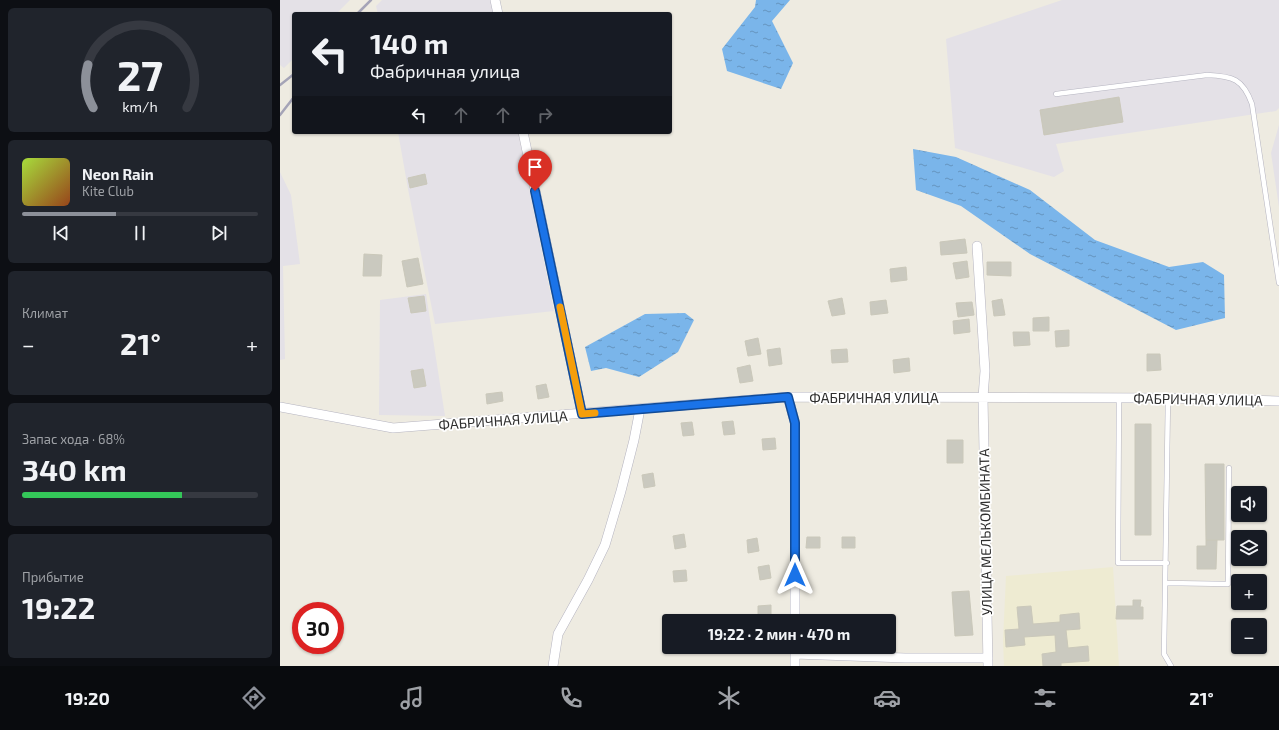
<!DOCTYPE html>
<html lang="ru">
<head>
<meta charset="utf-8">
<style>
  :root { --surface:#171b24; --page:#20242c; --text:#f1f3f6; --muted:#9ea1a6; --line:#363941; --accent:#8c9099 }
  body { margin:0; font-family:"Exo 2",sans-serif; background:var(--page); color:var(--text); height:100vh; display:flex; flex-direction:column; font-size:15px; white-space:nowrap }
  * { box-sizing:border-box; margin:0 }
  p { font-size:13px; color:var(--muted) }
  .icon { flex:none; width:22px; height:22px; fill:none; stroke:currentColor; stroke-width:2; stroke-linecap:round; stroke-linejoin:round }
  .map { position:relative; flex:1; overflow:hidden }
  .sheet { display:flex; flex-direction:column; gap:8px; padding:8px; background:#0d0f14; width:280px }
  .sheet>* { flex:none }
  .banner { position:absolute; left:12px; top:12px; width:380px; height:122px; border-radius:4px; box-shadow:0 1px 3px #0004; background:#171b24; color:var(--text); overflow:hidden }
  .buttons { position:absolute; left:951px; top:486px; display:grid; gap:8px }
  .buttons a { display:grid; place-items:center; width:36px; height:36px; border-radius:4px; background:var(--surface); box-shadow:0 1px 3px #0004; font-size:20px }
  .speed { position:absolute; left:12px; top:602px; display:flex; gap:8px; font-size:20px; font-weight:700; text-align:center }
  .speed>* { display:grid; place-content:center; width:52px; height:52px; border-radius:50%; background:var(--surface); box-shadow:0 1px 3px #0004; line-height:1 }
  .speed .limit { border:6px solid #d22; background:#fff; color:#111 }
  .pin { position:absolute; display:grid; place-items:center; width:34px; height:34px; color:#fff; margin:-41px -17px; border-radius:50% 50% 50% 0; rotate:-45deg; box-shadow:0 0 4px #0007 }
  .pin .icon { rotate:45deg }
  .me { position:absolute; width:44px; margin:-22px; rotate:0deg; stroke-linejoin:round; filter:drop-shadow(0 0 3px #0008) }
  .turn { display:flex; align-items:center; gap:14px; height:84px; padding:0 12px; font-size:18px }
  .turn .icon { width:52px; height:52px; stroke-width:2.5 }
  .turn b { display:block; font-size:28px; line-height:34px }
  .lanes { display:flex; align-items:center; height:38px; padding:0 12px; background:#0003; justify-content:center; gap:20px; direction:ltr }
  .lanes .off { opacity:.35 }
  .big { font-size:30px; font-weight:700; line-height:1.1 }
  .sheet .widget { flex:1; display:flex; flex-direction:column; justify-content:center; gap:6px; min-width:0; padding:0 14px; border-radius:6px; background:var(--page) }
  .sheet .dial { align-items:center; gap:0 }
  .dial svg { height:104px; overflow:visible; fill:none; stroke:var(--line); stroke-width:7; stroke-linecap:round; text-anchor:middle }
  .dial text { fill:var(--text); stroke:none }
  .song { display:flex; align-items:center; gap:12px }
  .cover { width:48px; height:48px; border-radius:6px; background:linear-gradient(135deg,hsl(80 70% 55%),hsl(20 70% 35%)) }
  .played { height:4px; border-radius:2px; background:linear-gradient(90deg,var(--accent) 40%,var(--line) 40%) }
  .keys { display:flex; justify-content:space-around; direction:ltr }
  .heat { display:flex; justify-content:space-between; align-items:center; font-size:22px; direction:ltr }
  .charge { height:6px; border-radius:3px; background:linear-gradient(90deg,#34c759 68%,var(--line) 0) }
  .trip { position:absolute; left:382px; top:614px; width:234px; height:40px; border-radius:4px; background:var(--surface); box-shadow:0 1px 3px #0004; font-weight:700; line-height:40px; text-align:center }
  .menu { display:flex; height:64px; justify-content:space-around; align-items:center; background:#090b0e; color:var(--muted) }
  .menu .icon { width:28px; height:28px }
  .menu .active { color:var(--accent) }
  .menu b { font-size:18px; color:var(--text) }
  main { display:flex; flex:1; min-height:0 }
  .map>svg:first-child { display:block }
  .industrial { fill:#e4e1e7 }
  .education { fill:#eeebd2 }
  .water { fill:url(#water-ripples) }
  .building { fill:#cac9bf; stroke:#cac8ba }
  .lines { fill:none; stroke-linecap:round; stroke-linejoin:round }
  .service-casing { stroke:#b5b4c0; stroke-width:5.5 }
  .minor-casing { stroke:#b5b4c0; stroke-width:10 }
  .service { stroke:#fff; stroke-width:4.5 }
  .minor { stroke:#fff; stroke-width:9 }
  .rail { stroke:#a5a4b7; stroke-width:2.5 }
  .route-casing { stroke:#114b97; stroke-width:10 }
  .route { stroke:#1a73e8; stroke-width:7 }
  .slow { stroke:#f59e0b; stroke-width:7 }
  .labels { text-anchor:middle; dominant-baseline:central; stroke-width:3.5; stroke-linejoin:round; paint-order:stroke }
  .street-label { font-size:14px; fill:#2e2e2e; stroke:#fff }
</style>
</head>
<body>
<main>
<section class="sheet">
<div class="widget dial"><svg viewBox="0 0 100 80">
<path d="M14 69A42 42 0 1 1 86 69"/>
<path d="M14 69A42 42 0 0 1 10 36" stroke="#8c9099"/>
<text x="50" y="56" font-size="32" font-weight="700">27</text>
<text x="50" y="72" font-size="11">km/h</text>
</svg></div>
<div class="widget">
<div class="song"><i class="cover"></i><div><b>Neon Rain</b><p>Kite Club</p></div></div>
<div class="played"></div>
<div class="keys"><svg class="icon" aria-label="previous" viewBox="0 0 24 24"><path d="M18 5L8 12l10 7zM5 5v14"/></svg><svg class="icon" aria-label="pause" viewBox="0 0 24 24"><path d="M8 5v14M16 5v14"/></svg><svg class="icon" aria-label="next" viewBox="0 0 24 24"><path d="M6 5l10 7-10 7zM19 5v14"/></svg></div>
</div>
<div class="widget"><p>Климат</p>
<div class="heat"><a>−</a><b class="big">21°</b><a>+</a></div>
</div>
<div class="widget"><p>Запас хода · 68%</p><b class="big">340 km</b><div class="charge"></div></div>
<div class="widget"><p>Прибытие</p><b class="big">19:22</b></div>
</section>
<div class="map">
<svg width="999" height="666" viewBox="0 0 999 666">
  <defs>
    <pattern id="water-ripples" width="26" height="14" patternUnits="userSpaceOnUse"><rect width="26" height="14" fill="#7ab5ea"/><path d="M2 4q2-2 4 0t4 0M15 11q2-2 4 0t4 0" fill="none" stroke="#6494be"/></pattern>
  </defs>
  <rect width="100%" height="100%" fill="#eeebe1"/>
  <path class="industrial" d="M0,0H70L56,14H14V58L4,68L0,65Z
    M102,0H211L214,14H98L96,6Z
    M782,0H999V108L996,111L776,144L784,171L774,177L675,148L666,39Z
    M999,125V207L991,153Z
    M118,132H238L274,311L155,324L128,189Z
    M0,172L11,195L20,264L3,266L5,359L0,360Z
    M146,294L165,416L99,415L100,300Z"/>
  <path class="education" d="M833,567L839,666H724L723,640L726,576Z"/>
  <path class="water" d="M476,0H510L492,21L513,63L501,89L447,71L442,49L475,7Z
    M633,149L676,157L750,190L815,240L889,267L923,262L944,275L945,318L896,330L750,254L681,206L636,190Z
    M405,313L414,320L398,352L359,377L326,368L311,371L305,347L365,314Z"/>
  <path class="building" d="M839,97L843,122L764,135L760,110Z
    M145,174L147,184L130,188L128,178Z
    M685,239L687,253L661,255L660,242Z
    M84,254L102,255L101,276H83Z
    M138,258L143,284L127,287L122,261Z
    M687,261L689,277L676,279L673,263Z
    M707,262H731V276L707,275Z
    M626,267L627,280L611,282L610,269Z
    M144,296L146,311L131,313L128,298Z
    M562,298L565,314L552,316L548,301Z
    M722,299L725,315L714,316L712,301Z
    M606,300L608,313L591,315L590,302Z
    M692,302L694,315L678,317L676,303Z
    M769,317V331H753V318Z
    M689,319L690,332L674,334L673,321Z
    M789,330V346L776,347L775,331Z
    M733,332H749L750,345L734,346Z
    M478,338L481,354L468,356L465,341Z
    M500,348L502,364L489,366L487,350Z
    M567,349L568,362L552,363L551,350Z
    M867,354H880L881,370L867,371Z
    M629,358L630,371L614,373L613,360Z
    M470,365L473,381L460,383L457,368Z
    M143,369L146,386L134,388L131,371Z
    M266,384L269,397L258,399L256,386Z
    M222,392L223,401L207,404L206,394Z
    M453,421L455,434L444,435L442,422Z
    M412,422L414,435L403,436L401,423Z
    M855,424H871V535H855Z
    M495,438L496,449L483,450L482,439Z
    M667,440H683V463H667Z
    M925,464H944V540H926Z
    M373,473L375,486L364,488L362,475Z
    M404,534L406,547L395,549L393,536Z
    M527,537H540V548H526Z
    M562,537H575V548H562Z
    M477,538L479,551L468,553L467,540Z
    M926,540H937L936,569H917V546H926Z
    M489,565L491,578L480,580L478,567Z
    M406,570L407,581L394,582L393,571Z
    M689,591L693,635L675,636L672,592Z
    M853,600H861L860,607H863V619H836L837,606H853Z
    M491,605V616H478V606Z
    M751,606L753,624L780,622V615L799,613L800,629L786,630L788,648L808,646L809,661L781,663V666H763L762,654L776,652L775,635L744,637L745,645L726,647L725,630L739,629L737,607Z"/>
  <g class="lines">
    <defs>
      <path id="service" d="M776,94L927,75C953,76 963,79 972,104L999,283
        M839,398L838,563H887
        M888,398L884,654L891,666
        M886,583L948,584L949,468"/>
      <path id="minor" d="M215,0L218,14
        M243,132L302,414
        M697,246L705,371L703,397L708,666
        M508,397L515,423V621
        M0,407L113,428L508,397L888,398L999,401
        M515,647V666
        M515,654L625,658H708
        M273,666L278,634L308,580L325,545L341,491L354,440L360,409"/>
    </defs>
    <use href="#service" class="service-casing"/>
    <use href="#minor" class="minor-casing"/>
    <use href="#service" class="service"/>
    <use href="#minor" class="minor"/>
    <path class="rail" d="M77,14L91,0
      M0,85L14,74
      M0,115L14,97"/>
  </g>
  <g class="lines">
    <defs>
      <path id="route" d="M255,191L302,414L508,397L515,423V575"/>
    </defs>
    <use href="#route" class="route-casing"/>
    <use href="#route" class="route"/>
    <path class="slow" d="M280,307L302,414L315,413"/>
  </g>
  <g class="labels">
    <g class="street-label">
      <text x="594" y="397">ФАБРИЧНАЯ УЛИЦА</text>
      <text transform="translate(918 399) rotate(1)">ФАБРИЧНАЯ УЛИЦА</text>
      <text transform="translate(223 420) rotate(-4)">ФАБРИЧНАЯ УЛИЦА</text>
      <text transform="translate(705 532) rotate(-91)">УЛИЦА МЕЛЬКОМБИНАТА</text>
    </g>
  </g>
</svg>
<div class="buttons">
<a><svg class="icon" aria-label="sound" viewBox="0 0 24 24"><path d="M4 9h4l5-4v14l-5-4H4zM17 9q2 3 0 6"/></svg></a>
<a><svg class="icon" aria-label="layers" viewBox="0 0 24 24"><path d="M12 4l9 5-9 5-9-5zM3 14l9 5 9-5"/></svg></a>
<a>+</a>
<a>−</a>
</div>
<div class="speed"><div class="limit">30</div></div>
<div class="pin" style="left:255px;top:191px;background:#d93025"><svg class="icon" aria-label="arrive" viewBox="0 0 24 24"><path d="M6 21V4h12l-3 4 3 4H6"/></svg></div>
<svg class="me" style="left:515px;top:575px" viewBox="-20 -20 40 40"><path d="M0-17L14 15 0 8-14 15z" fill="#1a73e8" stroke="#fff" stroke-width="4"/></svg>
<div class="trip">19:22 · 2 мин · 470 m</div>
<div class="banner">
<div class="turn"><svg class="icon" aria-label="left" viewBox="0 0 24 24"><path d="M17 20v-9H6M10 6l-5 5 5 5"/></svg><div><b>140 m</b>Фабричная улица</div></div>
<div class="lanes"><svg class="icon" aria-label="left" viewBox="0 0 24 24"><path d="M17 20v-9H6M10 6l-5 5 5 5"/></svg><svg class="icon off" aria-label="ahead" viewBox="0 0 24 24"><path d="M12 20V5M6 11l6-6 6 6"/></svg><svg class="icon off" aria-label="ahead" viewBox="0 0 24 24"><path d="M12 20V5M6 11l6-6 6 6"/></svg><svg class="icon off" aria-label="right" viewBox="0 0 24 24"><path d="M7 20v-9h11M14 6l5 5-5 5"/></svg></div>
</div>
</div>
</main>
<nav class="menu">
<b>19:20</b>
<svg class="icon active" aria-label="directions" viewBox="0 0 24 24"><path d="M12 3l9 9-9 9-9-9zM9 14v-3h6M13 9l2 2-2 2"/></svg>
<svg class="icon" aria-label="music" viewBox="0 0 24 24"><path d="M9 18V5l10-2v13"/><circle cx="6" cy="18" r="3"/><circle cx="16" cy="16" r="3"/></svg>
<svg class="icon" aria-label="phone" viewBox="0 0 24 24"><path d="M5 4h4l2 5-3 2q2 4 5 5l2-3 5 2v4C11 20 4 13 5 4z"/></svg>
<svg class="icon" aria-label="climate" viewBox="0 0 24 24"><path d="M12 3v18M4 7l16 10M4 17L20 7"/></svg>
<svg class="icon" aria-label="car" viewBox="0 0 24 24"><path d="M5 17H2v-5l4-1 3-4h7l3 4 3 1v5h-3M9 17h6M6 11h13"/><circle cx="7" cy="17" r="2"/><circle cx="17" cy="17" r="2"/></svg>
<svg class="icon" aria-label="filters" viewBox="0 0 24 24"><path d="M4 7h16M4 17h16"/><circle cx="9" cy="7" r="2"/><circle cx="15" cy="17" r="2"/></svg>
<b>21°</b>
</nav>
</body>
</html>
